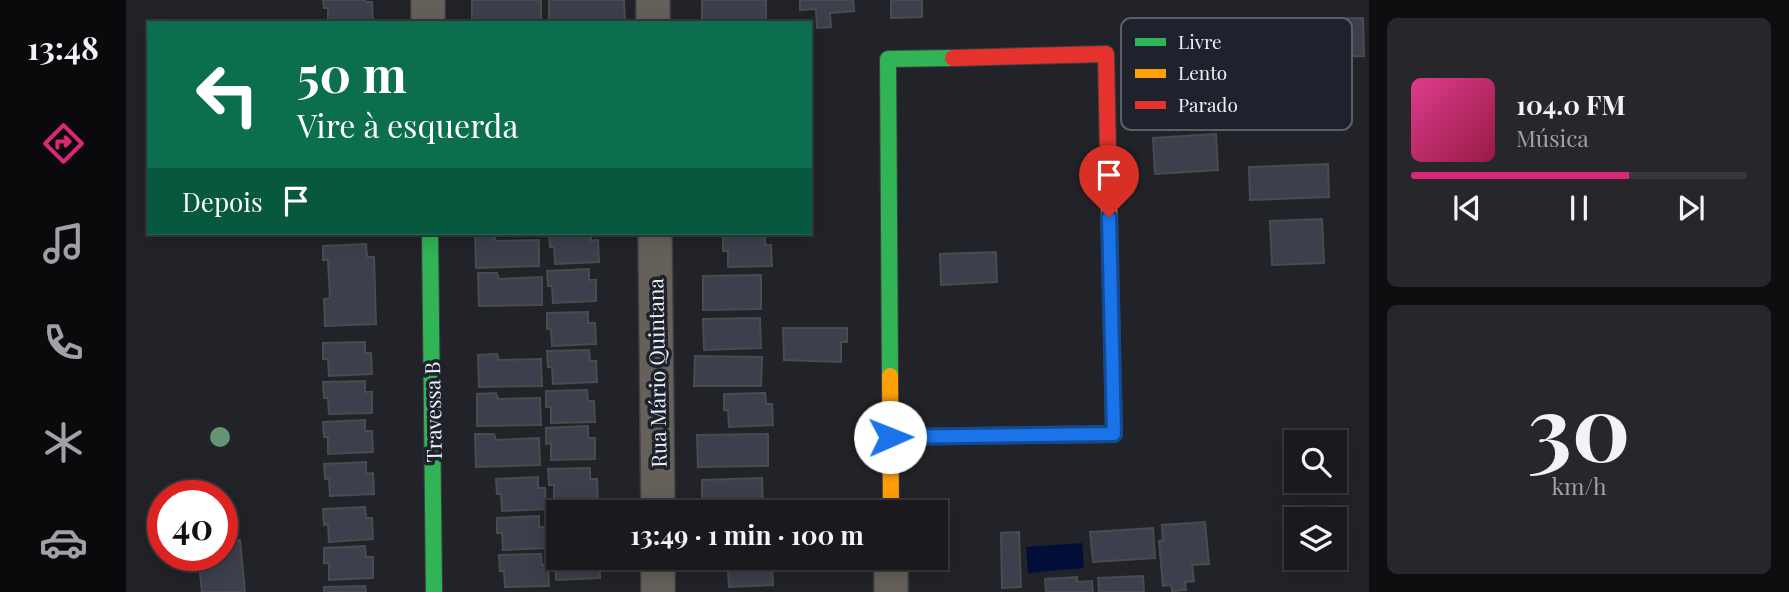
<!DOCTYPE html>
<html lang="pt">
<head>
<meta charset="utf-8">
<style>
  :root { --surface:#1a1a1e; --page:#27272b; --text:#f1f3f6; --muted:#9fa1a4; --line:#38383c; --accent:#db2777 }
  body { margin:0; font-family:"Playfair Display",serif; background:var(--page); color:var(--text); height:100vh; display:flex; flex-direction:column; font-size:26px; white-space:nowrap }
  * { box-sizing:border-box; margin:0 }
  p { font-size:23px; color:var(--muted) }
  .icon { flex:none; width:38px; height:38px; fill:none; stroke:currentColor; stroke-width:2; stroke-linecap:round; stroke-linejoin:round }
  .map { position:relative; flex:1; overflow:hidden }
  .panel { display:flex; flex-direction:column; gap:18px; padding:18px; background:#0e0e10; width:420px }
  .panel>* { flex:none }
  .top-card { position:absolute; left:21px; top:21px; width:665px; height:214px; border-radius:0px; box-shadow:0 4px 18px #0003,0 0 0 2px var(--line); background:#0b6e4f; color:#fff; overflow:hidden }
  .tools { position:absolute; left:1158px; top:430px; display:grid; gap:14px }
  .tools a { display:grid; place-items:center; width:63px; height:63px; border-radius:0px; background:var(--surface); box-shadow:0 4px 18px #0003,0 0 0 2px var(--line); font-size:35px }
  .speed { position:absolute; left:21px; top:480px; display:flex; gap:14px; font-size:35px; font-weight:700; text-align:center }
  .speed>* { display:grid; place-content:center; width:91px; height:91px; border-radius:50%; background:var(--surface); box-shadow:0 4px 18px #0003,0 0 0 2px var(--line); line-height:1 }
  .speed .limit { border:10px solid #d22; background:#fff; color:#111 }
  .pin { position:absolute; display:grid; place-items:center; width:60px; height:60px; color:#fff; margin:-72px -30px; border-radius:50% 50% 50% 0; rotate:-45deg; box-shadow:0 0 7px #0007 }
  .pin .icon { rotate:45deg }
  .me { position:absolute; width:77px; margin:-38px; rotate:89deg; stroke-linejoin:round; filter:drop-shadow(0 0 5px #0008) }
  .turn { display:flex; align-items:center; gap:24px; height:147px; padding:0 35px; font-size:32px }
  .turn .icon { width:91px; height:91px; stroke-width:2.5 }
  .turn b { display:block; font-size:49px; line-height:60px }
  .then { display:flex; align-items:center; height:66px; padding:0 35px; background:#0003; gap:14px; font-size:26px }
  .panel .card { flex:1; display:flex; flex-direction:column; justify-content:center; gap:10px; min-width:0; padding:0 24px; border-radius:10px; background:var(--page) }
  .panel .dial { align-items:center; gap:0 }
  .dial b { font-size:91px; line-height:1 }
  .song { display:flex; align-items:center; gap:21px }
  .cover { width:84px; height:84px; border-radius:10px; background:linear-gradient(135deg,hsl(330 70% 55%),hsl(340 70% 35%)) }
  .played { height:7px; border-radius:4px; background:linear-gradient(90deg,var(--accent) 65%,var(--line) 65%) }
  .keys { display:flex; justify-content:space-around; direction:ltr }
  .trip { position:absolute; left:420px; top:500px; width:402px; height:70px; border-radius:0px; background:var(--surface); box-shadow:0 4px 18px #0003,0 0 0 2px var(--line); font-weight:700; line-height:70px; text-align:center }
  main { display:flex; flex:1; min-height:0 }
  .tabs { display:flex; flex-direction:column; width:126px; justify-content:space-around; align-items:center; background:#0a0a0c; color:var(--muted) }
  .tabs .icon { width:49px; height:49px }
  .tabs .on { color:var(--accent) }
  .tabs b { font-size:32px; color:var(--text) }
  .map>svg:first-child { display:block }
  .water { fill:#030e38 }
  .building { fill:#3c404c; stroke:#4a4b4f; stroke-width:2 }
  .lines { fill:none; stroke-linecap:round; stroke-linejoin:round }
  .street-casing { stroke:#3f4044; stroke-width:36 }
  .fast-casing { stroke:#3f4044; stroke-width:18 }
  .slow-casing { stroke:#3f4044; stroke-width:18 }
  .jam-casing { stroke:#3f4044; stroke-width:18 }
  .street { stroke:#66605b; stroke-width:33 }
  .fast { stroke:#30b455; stroke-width:16 }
  .slow { stroke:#ff9f0a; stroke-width:16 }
  .jam { stroke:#e5322d; stroke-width:16 }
  .tree { fill:#649473 }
  .route-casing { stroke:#114b97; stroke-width:18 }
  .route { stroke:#1a73e8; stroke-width:12 }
  .labels { text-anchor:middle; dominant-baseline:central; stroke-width:7; stroke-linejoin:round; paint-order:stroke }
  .street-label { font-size:21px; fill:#eceff6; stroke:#1e222c }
  .key { fill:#1e222c; stroke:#5c6069; stroke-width:2 }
  .key-label { font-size:19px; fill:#eceff6 }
</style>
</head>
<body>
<main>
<nav class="tabs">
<b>13:48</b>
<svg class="icon on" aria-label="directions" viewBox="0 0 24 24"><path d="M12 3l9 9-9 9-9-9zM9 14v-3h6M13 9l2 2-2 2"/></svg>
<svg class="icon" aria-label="music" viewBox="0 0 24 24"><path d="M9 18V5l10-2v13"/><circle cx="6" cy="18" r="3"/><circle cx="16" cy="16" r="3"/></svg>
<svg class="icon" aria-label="phone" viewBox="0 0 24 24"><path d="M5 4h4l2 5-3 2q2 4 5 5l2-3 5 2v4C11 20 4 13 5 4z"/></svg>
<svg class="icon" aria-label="climate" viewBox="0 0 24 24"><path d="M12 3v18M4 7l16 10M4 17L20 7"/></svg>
<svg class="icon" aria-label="car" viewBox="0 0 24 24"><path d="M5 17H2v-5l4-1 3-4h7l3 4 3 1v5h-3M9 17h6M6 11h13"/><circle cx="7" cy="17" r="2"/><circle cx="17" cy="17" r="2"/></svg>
</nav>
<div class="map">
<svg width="1243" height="592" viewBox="0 0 1243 592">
  <rect width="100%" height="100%" fill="#222328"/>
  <path class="water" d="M956,543L958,568L902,573L900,547Z"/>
  <path class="building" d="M197,0H239L240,2H246L247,23H202V8H198Z
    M346,0H415V23H346Z
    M423,0H498L499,22L423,23Z
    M576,0H640V23H576Z
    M674,0H727L728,11L704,13L705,27L691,28L690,9L674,10Z
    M765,0H796V17L765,18Z
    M1237,18L1238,56L1177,58L1176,19Z
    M1090,134L1092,170L1029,174L1027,138Z
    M1202,164L1203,197L1124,200L1123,167Z
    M1196,219L1198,263L1146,265L1144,221Z
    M423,233H465V241L472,240L473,262L429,264L428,247H424Z
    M639,234V245H645L646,266L602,267V251H597V235Z
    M349,235H368L370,241L413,240V266L350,268Z
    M240,244L241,257H248L250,324L199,326L198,299L204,298L202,260H197V246Z
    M870,252L871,282L815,285L814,254Z
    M463,269V280H470V301L427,303L426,286H422L421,271Z
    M352,273H371L373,279L416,277V305L353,306Z
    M635,275V309L577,310V276Z
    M462,312V323H469L470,344L426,346L425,329H421V313Z
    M634,318L635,348L578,350L577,319Z
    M657,328H721V342H715V362L658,360Z
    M239,342V353H245L246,374L203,376L202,359H197V343Z
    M463,350L464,361H470L471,382L427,384L426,367H422L421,351Z
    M371,354L373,360L415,359L416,386L353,387L352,355Z
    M569,356L636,357L635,386H568Z
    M239,381V392H246V413L203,414L202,398H198L197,382Z
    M461,390L462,401H468L469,422L425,423V407H420V391Z
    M370,393L372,399L414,398L415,425L351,426V394Z
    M639,393L640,404H646L647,425L603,427L602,410H598V394Z
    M239,420V431H246L247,452L202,454V437H198L197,422Z
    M462,426V438H469V459L425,460V443L420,444V428Z
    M349,434H368L370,440L413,438L414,465L350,467Z
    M642,434V466L572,467L571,435Z
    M240,462V474L247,473L248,494L204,496L203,479H199L198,464Z
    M464,468V479H471L472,500L428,501V485H423L422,469Z
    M412,477V488H419L420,509L376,511L375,494H371L370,479Z
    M636,478L637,506L576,508V480Z
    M239,507L240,518H246L247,539L203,542L202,524L198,525L197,509Z
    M463,508V513H432V541H426V525H421V509Z
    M413,516V527H419L421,548L377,550L376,533H371V518Z
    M1079,522L1083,564L1066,565L1068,581L1059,582L1060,590L1046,591L1045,585L1037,586L1033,541L1037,540L1036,525Z
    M1027,528L1029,558L967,562L964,532Z
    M893,532L895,587L876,588L875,533Z
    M114,540L119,592H76L72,555H96V542Z
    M239,546L240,557H247V578L203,580V563H198V548Z
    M424,548H432V558H473L474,578L430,580L429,563L425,564Z
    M415,554L416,565H422L423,586L379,587L378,571H374L373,555Z
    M598,558H640V564H646L647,585L603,587L602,570H598Z
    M1017,576L1018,592H973L972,578Z
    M951,577V582L966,581L967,592H920L919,579Z
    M239,586L240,592H198V587Z"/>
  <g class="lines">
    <defs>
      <path id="street" d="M302,0V23
        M527,0V23
        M529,233L532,513
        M532,558V592
        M765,558V592"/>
      <path id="fast" d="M304,233L308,592
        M764,376L762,59L827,58"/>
      <path id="slow" d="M764,376L765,513
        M764,437L988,434L983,205"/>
      <path id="jam" d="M827,58L980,54L983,205"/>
    </defs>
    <use href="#street" class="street-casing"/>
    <use href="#fast" class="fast-casing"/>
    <use href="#slow" class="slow-casing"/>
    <use href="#jam" class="jam-casing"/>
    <use href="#street" class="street"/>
    <use href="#fast" class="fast"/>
    <use href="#slow" class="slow"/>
    <use href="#jam" class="jam"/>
  </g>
  <circle class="tree" cx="94" cy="437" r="10"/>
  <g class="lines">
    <defs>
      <path id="route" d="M764,437L988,434L983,217"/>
    </defs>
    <use href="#route" class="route-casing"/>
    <use href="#route" class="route"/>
  </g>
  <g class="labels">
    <g class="street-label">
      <text transform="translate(530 373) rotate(-91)">Rua Mário Quintana</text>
      <text transform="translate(306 412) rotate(-91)">Travessa B</text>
    </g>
  </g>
  <rect x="995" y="18" width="231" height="112" rx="10" class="key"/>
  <rect x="1009" y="38" width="31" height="8" fill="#30b455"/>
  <rect x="1009" y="69" width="31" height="9" fill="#ff9f0a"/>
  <rect x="1009" y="101" width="31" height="8" fill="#e5322d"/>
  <g class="key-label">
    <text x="1052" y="49">Livre</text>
    <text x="1052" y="80">Lento</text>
    <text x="1052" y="112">Parado</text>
  </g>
</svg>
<div class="tools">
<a><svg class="icon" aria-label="search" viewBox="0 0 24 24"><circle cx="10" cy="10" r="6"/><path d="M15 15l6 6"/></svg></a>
<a><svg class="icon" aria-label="layers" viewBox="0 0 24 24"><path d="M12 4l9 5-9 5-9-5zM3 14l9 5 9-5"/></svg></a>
</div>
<div class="speed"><div class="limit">40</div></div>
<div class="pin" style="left:983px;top:217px;background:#d93025"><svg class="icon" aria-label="arrive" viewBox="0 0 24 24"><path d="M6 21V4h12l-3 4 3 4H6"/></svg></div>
<svg class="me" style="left:764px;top:437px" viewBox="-20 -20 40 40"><circle r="19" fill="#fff"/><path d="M0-13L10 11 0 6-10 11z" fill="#1a73e8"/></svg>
<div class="trip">13:49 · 1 min · 100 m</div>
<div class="top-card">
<div class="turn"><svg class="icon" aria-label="left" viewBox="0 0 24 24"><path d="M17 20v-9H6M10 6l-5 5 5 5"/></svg><div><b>50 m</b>Vire à esquerda</div></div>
<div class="then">Depois<svg class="icon" aria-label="arrive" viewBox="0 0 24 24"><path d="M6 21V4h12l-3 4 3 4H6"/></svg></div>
</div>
</div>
<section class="panel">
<div class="card">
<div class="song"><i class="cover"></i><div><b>104.0 FM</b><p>Música</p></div></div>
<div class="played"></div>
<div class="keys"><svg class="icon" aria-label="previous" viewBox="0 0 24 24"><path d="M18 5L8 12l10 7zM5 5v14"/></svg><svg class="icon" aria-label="pause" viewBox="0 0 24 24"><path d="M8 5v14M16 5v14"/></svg><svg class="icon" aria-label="next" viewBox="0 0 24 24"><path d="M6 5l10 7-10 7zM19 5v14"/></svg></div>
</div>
<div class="card dial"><b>30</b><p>km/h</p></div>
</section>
</main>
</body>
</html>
